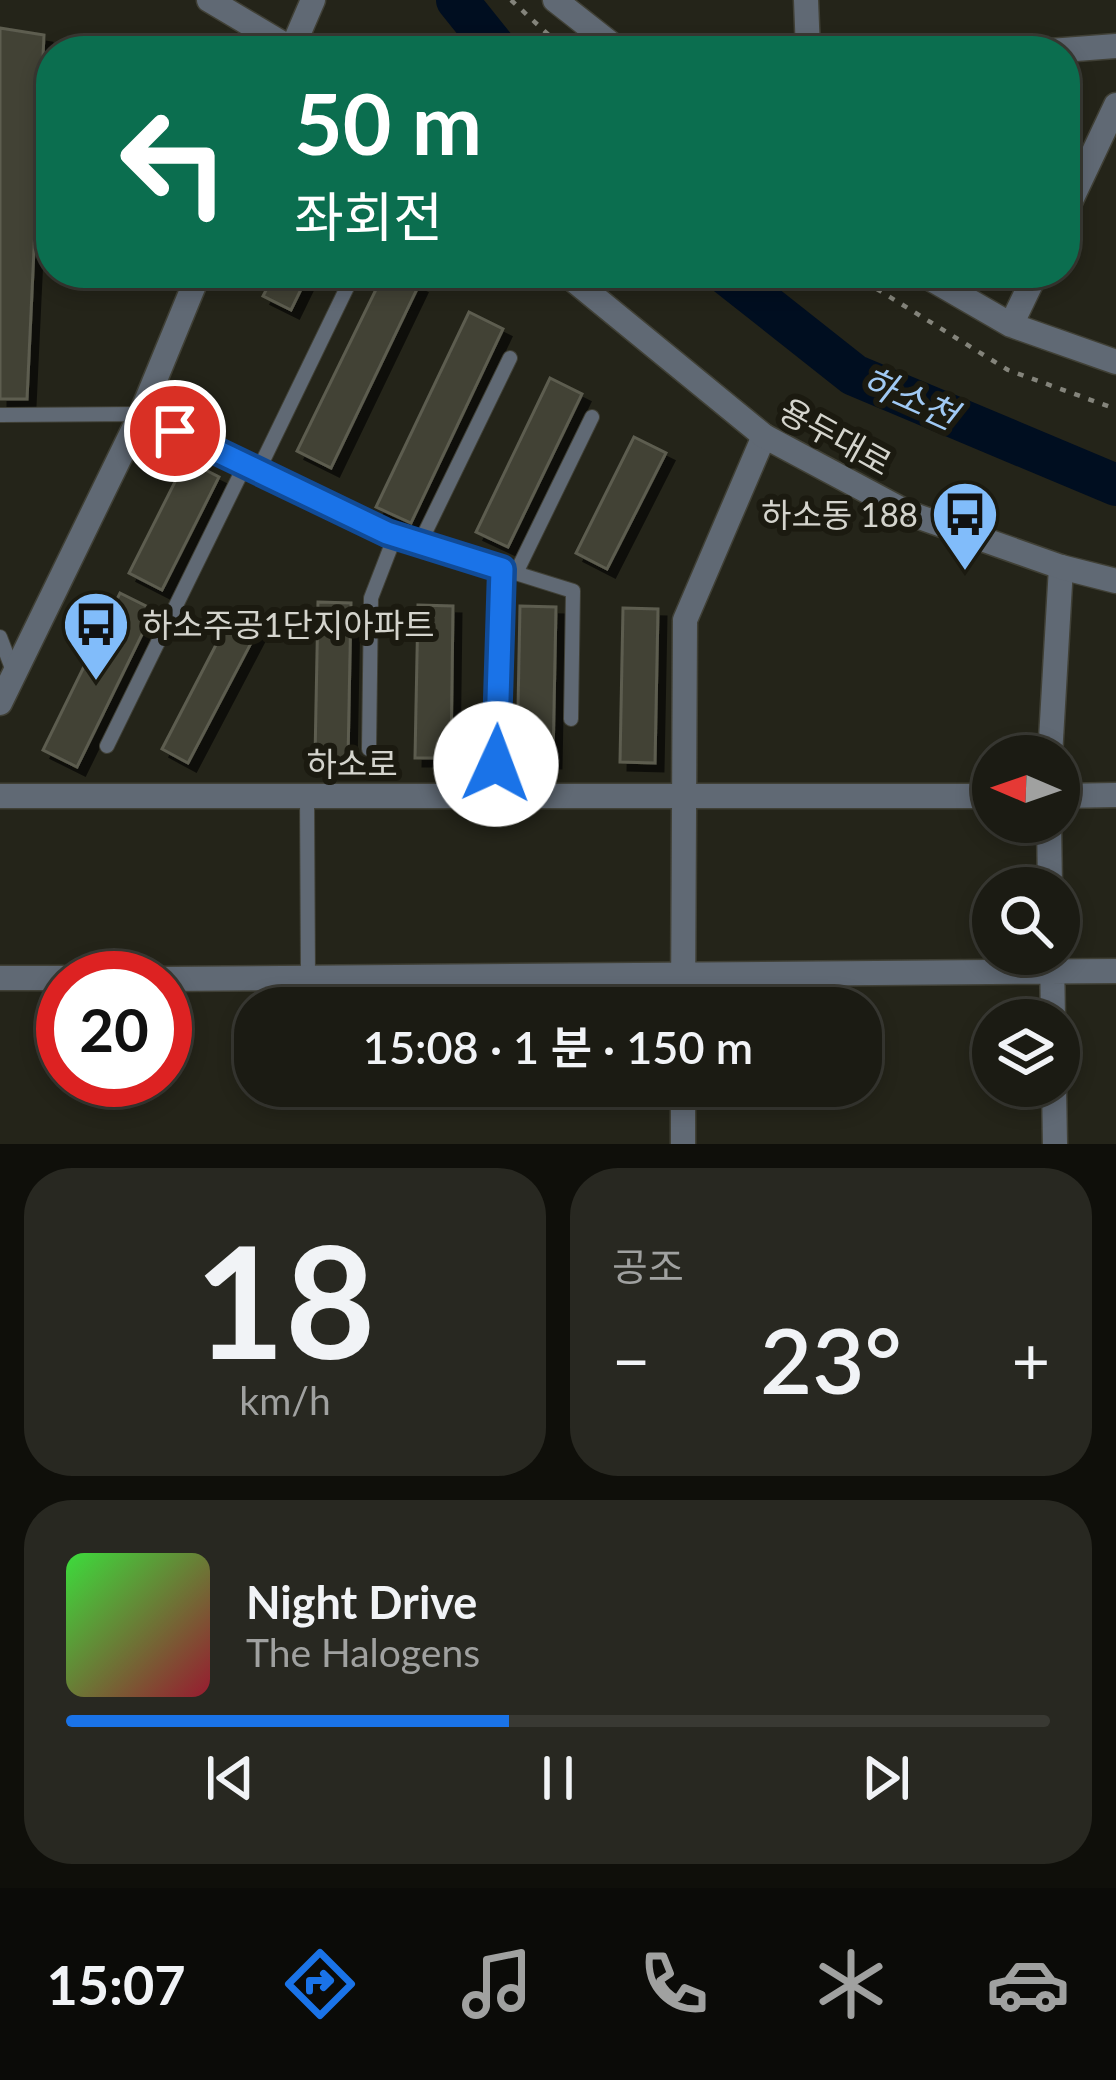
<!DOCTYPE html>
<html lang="ko">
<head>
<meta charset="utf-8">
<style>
  :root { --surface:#1b1b13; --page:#282821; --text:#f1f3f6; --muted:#a0a1a0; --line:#393933; --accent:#1a73e8 }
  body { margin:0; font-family:Lato,"Noto Sans KR",sans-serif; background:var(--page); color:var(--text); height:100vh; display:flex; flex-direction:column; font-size:45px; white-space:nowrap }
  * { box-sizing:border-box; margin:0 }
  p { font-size:39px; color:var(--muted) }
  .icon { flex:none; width:66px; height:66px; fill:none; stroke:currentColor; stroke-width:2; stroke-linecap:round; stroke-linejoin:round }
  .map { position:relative; height:1144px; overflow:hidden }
  .drawer { display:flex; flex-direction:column; gap:24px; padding:24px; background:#0f0f0a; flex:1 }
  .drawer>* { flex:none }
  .hud { position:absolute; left:36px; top:36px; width:1044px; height:252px; border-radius:48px; box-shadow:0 6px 18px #0003,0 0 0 3px var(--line); background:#0b6e4f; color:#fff; overflow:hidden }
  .needle { width:78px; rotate:272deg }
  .controls { position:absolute; left:972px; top:735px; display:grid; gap:24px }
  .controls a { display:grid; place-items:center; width:108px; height:108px; border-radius:50%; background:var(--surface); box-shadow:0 6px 18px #0003,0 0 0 3px var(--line); font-size:60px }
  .speed { position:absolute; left:36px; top:951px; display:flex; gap:24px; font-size:60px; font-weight:700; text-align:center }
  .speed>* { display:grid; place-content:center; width:156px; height:156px; border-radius:50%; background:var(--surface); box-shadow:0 6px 18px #0003,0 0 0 3px var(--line); line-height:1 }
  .speed .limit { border:18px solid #d22; background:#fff; color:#111 }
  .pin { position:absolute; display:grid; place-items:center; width:102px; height:102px; color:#fff; margin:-51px; border:6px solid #fff; border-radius:50%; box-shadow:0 3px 12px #0007 }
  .me { position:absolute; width:132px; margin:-66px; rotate:2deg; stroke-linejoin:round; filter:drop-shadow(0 0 9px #0008) }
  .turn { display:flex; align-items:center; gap:42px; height:252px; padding:0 60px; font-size:54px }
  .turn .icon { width:156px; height:156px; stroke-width:2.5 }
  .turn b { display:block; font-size:84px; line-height:102px }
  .big { font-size:90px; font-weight:600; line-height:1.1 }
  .drawer .card { flex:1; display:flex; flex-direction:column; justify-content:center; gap:18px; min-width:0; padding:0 42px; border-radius:48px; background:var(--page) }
  .drawer .dial { align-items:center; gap:0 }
  .dial b { font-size:156px; line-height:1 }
  .song { display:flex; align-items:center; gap:36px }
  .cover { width:144px; height:144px; border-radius:18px; background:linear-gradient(135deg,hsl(120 70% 55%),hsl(350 70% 35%)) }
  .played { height:12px; border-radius:6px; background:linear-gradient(90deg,var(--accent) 45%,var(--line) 45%) }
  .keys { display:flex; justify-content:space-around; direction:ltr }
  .heat { display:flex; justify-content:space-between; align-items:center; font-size:66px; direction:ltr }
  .drawer .tiles { flex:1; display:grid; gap:24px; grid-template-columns:1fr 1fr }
  .card:last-child { grid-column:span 2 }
  .trip { position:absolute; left:234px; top:987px; width:648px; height:120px; border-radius:48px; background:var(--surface); box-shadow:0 6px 18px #0003,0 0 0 3px var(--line); font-weight:600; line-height:120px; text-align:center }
  .menu { display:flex; height:192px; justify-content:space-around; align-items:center; background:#0b0b08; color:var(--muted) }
  .menu .icon { width:84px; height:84px }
  .menu .on { color:var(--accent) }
  .menu b { font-size:54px; color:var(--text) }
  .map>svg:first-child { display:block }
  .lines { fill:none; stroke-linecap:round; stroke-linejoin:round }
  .river { stroke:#000e20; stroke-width:42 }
  .building { fill:#424236; stroke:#5d5d50; stroke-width:3; filter:url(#shadow) }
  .service-casing { stroke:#404036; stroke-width:16 }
  .minor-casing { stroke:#404036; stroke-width:27 }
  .tertiary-casing { stroke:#404036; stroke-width:27 }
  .path { stroke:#84847b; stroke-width:4.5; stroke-dasharray:6 9; stroke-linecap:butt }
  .service { stroke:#606974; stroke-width:14 }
  .minor { stroke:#606974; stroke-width:24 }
  .tertiary { stroke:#606974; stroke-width:24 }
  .route-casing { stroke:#114b97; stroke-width:30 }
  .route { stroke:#1a73e8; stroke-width:21 }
  .labels { text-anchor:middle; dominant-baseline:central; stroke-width:12; stroke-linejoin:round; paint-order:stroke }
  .street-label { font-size:33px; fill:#d4d4cd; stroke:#1b1a10 }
  .poi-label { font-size:33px; fill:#d4d4cd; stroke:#1b1a10; text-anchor:end }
  .water-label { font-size:36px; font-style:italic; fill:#a0c9f4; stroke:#1b1a10 }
</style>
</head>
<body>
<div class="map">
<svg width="1116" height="1144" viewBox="0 0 1116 1144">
  <defs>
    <filter id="shadow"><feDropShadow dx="8" dy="8" stdDeviation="0" flood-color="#0009"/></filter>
  </defs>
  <rect width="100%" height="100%" fill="#242419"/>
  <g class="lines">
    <path class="river" d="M457,0L498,51
      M725,273L854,375L1116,485"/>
  </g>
  <path class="building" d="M0,28L44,35L27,399H0Z
    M275,273H309L291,310L263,296Z
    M384,273H394L419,285L331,468L297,451Z
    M469,312L503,329L411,523L376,507Z
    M550,378L582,394L508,547L476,532Z
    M634,437L666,453L607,569L576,553Z
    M186,460L219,477L162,590L129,573Z
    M120,593L154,610L77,767L43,750Z
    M318,602L351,603L348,759L315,758Z
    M418,605L453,606L451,758H415Z
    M520,606L556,607L553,760L517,759Z
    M623,608L658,609L655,763L620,762Z
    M233,612L260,626L188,763L162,749Z"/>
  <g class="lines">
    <defs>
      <path id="service" d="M0,415L141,414L387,533L573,591L571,719
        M258,471L354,273
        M420,543L510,358
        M516,573L592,417
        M0,637L13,671
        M107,746L245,465
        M369,749L371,598L395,536
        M496,763L502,569
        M307,796L308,980"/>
      <path id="minor" d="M555,0L620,51
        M806,0L808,51
        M1050,51L1116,46
        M1065,213L1116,105
        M921,273L1011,325L1116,362
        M1011,325L1036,273
        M1050,756L1061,567
        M0,796H993
        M1059,796L1116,795
        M1049,822L1050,888
        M1052,956L1053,1020
        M0,978H63
        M165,979L1116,971
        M683,1008L685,620L764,436
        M1054,1086L1055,1144
        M683,1144V1086"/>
      <path id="tertiary" d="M209,0L295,51
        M291,51L313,0
        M565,273L764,436L908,513L1061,567L1116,581
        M0,703L141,414L199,273"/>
    </defs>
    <use href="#service" class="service-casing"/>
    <use href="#minor" class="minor-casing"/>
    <use href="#tertiary" class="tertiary-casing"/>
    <path class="path" d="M511,0L566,51
      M851,273L1008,370L1116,409"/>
    <use href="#service" class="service"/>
    <use href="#minor" class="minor"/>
    <use href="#tertiary" class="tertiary"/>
  </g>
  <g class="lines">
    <defs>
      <path id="route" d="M175,431L387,533L502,569L496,764"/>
    </defs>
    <use href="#route" class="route-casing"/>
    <use href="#route" class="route"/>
  </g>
  <defs>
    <symbol id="bus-pin" viewBox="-11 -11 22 30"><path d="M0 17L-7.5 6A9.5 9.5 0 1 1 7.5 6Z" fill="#81bcfa" stroke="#1b1a10"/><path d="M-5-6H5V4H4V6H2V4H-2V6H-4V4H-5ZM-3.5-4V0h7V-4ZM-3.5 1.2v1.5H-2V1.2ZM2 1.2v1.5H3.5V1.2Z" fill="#111"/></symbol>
  </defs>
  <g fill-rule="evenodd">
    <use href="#bus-pin" x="927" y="476" width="76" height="104"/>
    <use href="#bus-pin" x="58" y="586" width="76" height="104"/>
  </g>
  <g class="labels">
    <g class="street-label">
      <text transform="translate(836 436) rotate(29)">용두대로</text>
      <text x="352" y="763">하소로</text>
    </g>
    <g class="poi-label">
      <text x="918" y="514">하소동 188</text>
      <text x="142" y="624" text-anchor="start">하소주공1단지아파트</text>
    </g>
    <g class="water-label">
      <text transform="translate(910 397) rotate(24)">하소천</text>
    </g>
  </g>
</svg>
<div class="controls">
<a><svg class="needle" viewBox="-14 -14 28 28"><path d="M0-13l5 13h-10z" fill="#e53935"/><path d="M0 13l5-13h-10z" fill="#a0a1a0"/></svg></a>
<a><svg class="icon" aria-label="search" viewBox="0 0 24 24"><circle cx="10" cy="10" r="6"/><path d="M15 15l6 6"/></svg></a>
<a><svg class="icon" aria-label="layers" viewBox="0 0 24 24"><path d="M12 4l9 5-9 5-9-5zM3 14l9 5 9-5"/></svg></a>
</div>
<div class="speed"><div class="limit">20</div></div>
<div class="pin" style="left:175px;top:431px;background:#d93025"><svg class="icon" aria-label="arrive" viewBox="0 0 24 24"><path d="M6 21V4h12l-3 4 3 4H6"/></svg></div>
<svg class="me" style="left:496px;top:764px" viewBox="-20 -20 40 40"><circle r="19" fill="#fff"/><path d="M0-13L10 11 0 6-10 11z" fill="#1a73e8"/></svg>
<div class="trip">15:08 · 1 분 · 150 m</div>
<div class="hud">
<div class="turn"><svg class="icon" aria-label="left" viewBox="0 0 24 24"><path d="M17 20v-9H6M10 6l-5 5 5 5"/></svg><div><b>50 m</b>좌회전</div></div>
</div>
</div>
<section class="drawer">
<div class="tiles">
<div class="card dial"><b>18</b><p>km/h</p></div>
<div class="card"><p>공조</p>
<div class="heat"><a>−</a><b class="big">23°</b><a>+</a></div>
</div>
<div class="card">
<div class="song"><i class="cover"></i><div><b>Night Drive</b><p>The Halogens</p></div></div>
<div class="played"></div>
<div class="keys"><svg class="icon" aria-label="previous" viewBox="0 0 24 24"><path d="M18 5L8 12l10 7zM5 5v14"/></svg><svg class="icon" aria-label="pause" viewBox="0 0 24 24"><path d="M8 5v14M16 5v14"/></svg><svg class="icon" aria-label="next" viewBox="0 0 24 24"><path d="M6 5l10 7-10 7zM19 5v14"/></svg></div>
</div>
</div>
</section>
<nav class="menu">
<b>15:07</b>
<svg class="icon on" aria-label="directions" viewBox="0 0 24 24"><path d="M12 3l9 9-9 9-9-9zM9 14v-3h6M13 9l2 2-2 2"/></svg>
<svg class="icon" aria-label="music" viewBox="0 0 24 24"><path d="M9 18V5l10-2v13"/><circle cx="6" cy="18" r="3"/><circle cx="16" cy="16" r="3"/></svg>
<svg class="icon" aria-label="phone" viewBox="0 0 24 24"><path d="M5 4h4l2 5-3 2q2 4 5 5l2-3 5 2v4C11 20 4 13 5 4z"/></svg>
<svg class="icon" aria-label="climate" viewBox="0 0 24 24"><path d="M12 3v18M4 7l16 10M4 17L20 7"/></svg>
<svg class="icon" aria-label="car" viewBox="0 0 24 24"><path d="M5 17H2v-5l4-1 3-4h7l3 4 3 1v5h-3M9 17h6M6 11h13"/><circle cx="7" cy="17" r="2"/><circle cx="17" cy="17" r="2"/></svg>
</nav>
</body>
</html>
